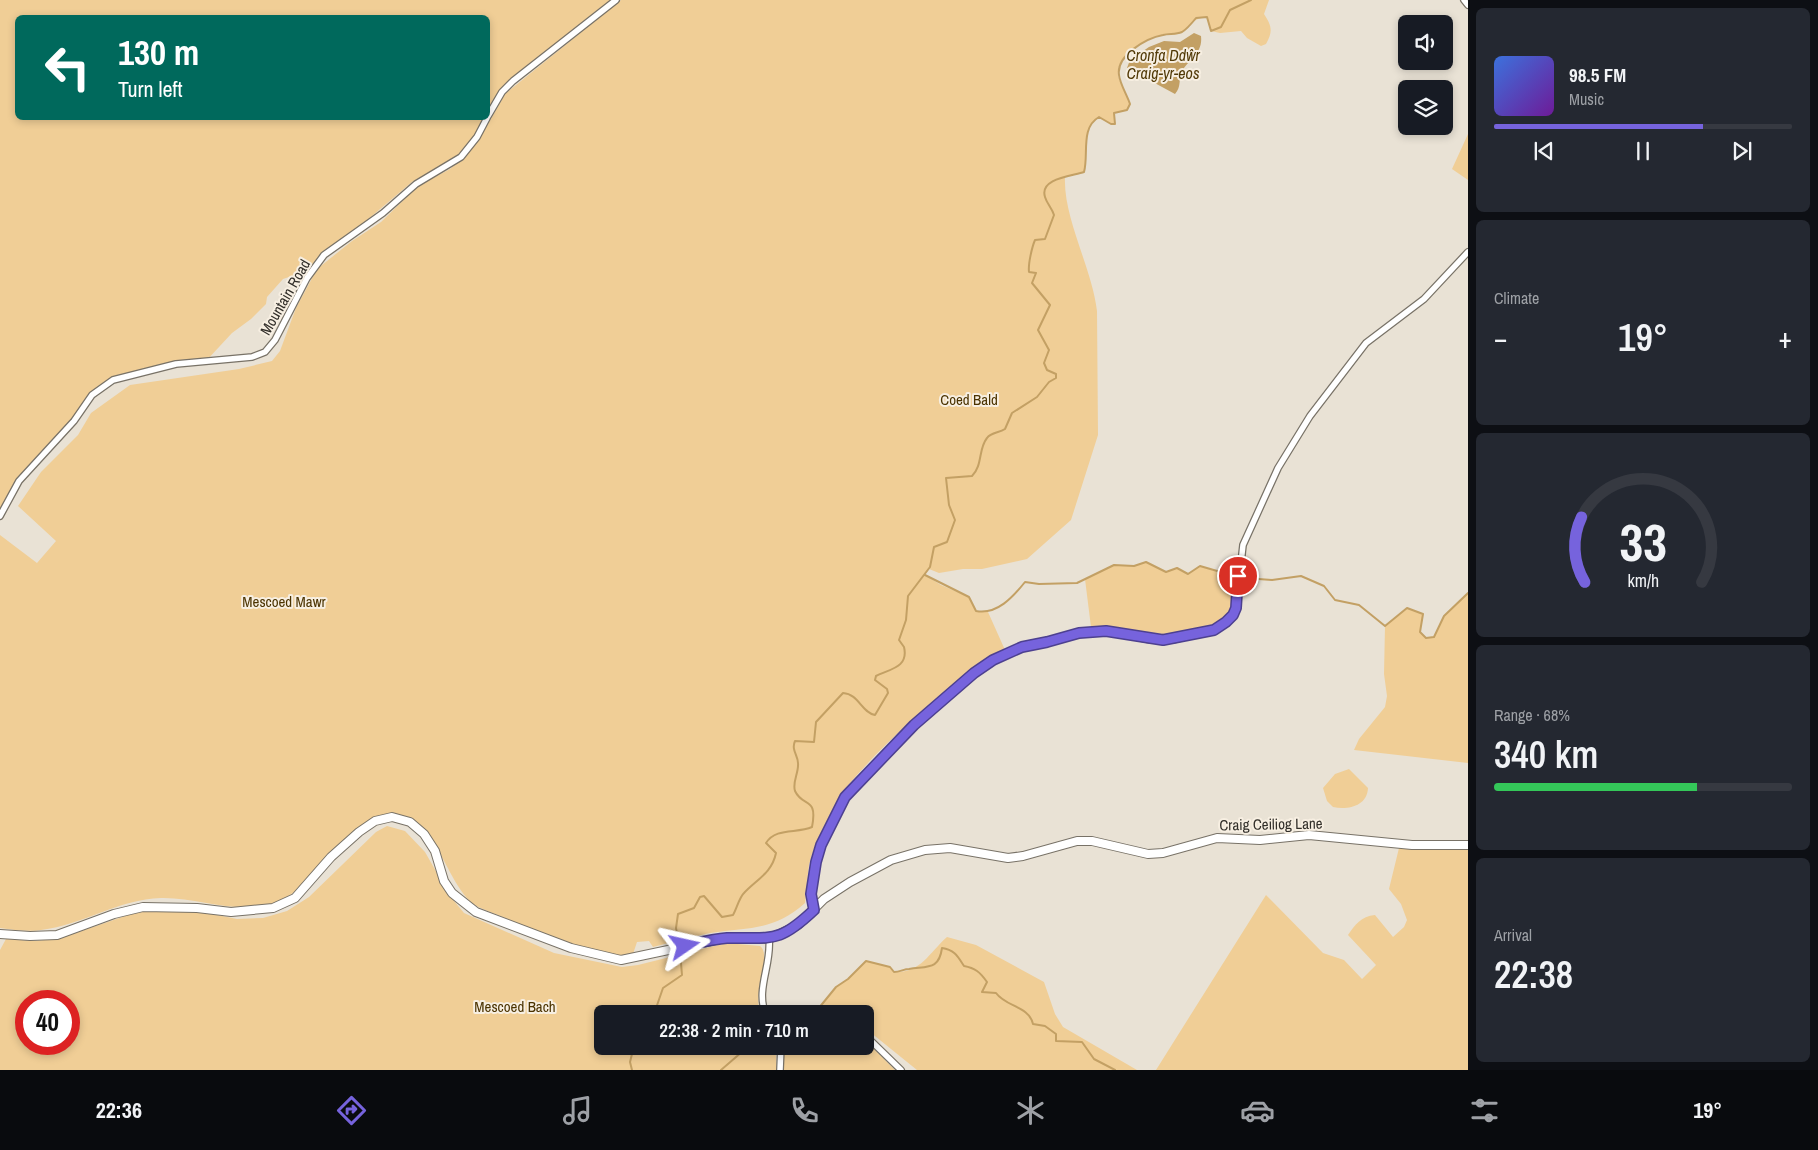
<!DOCTYPE html>
<html lang="en">
<head>
<meta charset="utf-8">
<style>
  :root { --surface:#171b24; --page:#242831; --text:#f1f3f6; --muted:#9ea1a6; --line:#363941; --accent:#7663dd }
  body { margin:0; font-family:"Archivo Narrow",sans-serif; background:var(--page); color:var(--text); height:100vh; display:flex; flex-direction:column; font-size:19px; white-space:nowrap }
  * { box-sizing:border-box; margin:0 }
  p { font-size:16px; color:var(--muted) }
  .icon { flex:none; width:28px; height:28px; fill:none; stroke:currentColor; stroke-width:2; stroke-linecap:round; stroke-linejoin:round }
  .map { position:relative; flex:1; overflow:hidden }
  .panel { display:flex; flex-direction:column; gap:8px; padding:8px; background:#0d0f14; width:350px }
  .panel>* { flex:none }
  .guide { position:absolute; left:15px; top:15px; width:475px; height:105px; border-radius:8px; box-shadow:0 2px 8px #0003; background:#00695c; color:#fff; overflow:hidden }
  .controls { position:absolute; left:1398px; top:15px; display:grid; gap:10px }
  .controls a { display:grid; place-items:center; width:55px; height:55px; border-radius:8px; background:var(--surface); box-shadow:0 2px 8px #0003; font-size:25px }
  .speed { position:absolute; left:15px; top:990px; display:flex; gap:10px; font-size:25px; font-weight:700; text-align:center }
  .speed>* { display:grid; place-content:center; width:65px; height:65px; border-radius:50%; background:var(--surface); box-shadow:0 2px 8px #0003; line-height:1 }
  .speed .limit { border:8px solid #d22; background:#fff; color:#111 }
  .pin { position:absolute; display:grid; place-items:center; width:42px; height:42px; color:#fff; margin:-21px; border:2px solid #fff; border-radius:50%; box-shadow:0 1px 5px #0007 }
  .me { position:absolute; width:55px; margin:-28px; rotate:79deg; stroke-linejoin:round; filter:drop-shadow(0 0 4px #0008) }
  .turn { display:flex; align-items:center; gap:18px; height:105px; padding:0 20px; font-size:22px }
  .turn .icon { width:65px; height:65px; stroke-width:2.5 }
  .turn b { display:block; font-size:35px; line-height:42px }
  .big { font-size:38px; font-weight:600; line-height:1.1 }
  .panel .widget { flex:1; display:flex; flex-direction:column; justify-content:center; gap:8px; min-width:0; padding:0 18px; border-radius:8px; background:var(--page) }
  .panel .dial { align-items:center; gap:0 }
  .dial svg { height:130px; overflow:visible; fill:none; stroke:var(--line); stroke-width:7; stroke-linecap:round; text-anchor:middle }
  .dial text { fill:var(--text); stroke:none }
  .song { display:flex; align-items:center; gap:15px }
  .cover { width:60px; height:60px; border-radius:8px; background:linear-gradient(135deg,hsl(220 70% 55%),hsl(280 70% 35%)) }
  .played { height:5px; border-radius:2px; background:linear-gradient(90deg,var(--accent) 70%,var(--line) 70%) }
  .keys { display:flex; justify-content:space-around; direction:ltr }
  .heat { display:flex; justify-content:space-between; align-items:center; font-size:28px; direction:ltr }
  .charge { height:8px; border-radius:4px; background:linear-gradient(90deg,#34c759 68%,var(--line) 0) }
  .trip { position:absolute; left:594px; top:1005px; width:280px; height:50px; border-radius:8px; background:var(--surface); box-shadow:0 2px 8px #0003; font-weight:600; line-height:50px; text-align:center }
  .menu { display:flex; height:80px; justify-content:space-around; align-items:center; background:#090b0e; color:var(--muted) }
  .menu .icon { width:35px; height:35px }
  .menu .on { color:var(--accent) }
  .menu b { font-size:22px; color:var(--text) }
  main { display:flex; flex:1; min-height:0 }
  .map>svg:first-child { display:block }
  .green { fill:#f0ce96; fill-rule:evenodd }
  .water { fill:#c3a064 }
  .lines { fill:none; stroke-linecap:round; stroke-linejoin:round }
  .stream { stroke:#c3a064; stroke-width:2 }
  .minor-casing { stroke:#787267; stroke-width:8 }
  .tertiary-casing { stroke:#787267; stroke-width:10 }
  .minor { stroke:#fff; stroke-width:5.5 }
  .tertiary { stroke:#fff; stroke-width:8 }
  .route-casing { stroke:#4d4090; stroke-width:12 }
  .route { stroke:#7663dd; stroke-width:9 }
  .labels { text-anchor:middle; dominant-baseline:central; stroke-width:4; stroke-linejoin:round; paint-order:stroke }
  .street-label { font-size:15px; fill:#312e29; stroke:#f7efe2 }
  .park-label { font-size:15px; fill:#4b3300; stroke:#f7efe2 }
  .water-label { font-size:16px; font-style:italic; fill:#513906; stroke:#f7efe2 }
</style>
</head>
<body>
<main>
<div class="map">
<svg width="1468" height="1070" viewBox="0 0 1468 1070">
  <rect width="100%" height="100%" fill="#e9e2d5"/>
  <path class="green" d="M0,0H613L504,85L488,109V18H18V118H484L476,134L460,154L412,182L366,221L322,252L304,276L295,275L283,279L267,297L266,304L251,319L232,333L206,361L176,364L114,380L92,395L74,421L19,481L0,516Z
    M621,0H1269L1264,14C1272,26 1273,32 1266,44L1261,46L1247,38L1241,31L1220,33L1211,31L1207,18C1192,16 1190,30 1178,34C1173,35 1167,34 1162,35C1146,38 1116,55 1118,75C1120,84 1127,95 1130,104L1127,110L1114,113L1115,124H1111L1099,117C1080,128 1089,154 1084,172L1065,177C1063,218 1092,268 1097,311L1098,435L1071,520L1027,559L982,569H963L939,573L929,569L925,575L941,585L969,597L976,611L988,612L1005,650C973,660 862,762 843,793C830,813 815,841 809,865C807,878 807,891 805,903C774,931 749,927 710,933C691,937 672,942 653,947L649,941L637,942L633,954L625,957C604,951 582,949 562,942C542,936 522,925 503,917C494,913 480,909 472,903C444,878 437,817 391,814C357,812 315,882 284,899C245,919 202,897 161,898C119,899 83,925 41,930C28,932 14,930 0,928V535L37,563L56,541L18,506L41,472L78,435L91,413L130,385L239,369L272,361L280,351L296,308L317,269L352,241L381,222L418,186L450,169L461,160L479,140L505,94Z
    M1468,134V180L1452,169Z
    M1146,562L1166,572L1177,568L1188,574L1200,566L1235,578L1232,609L1224,621L1178,635L1151,637L1091,627L1085,579L1114,565L1134,566Z
    M1468,593V763L1354,750L1359,739L1385,707L1387,696L1384,674L1385,626L1407,608L1423,614L1420,632L1426,638L1434,637L1444,616Z
    M1349,769L1368,788C1367,807 1347,810 1333,807L1327,801L1323,788L1335,774Z
    M387,826L405,831L425,852L450,896L464,913L554,953L622,967L638,965L726,943L760,946C773,956 751,995 761,1014H602V1046H775L777,1070H0V950L6,939L35,941L61,938L131,914L148,911H197L237,919L263,918L287,911L309,897L376,832ZM26,1001H69V1044H26Z
    M1399,848L1468,849V1070H1156L1266,895L1323,953L1344,960L1362,979L1376,965L1348,935C1355,925 1361,916 1375,915L1393,937L1404,927L1407,920L1401,904L1389,889Z
    M947,937L976,945L1044,982L1055,1014L1063,1027L1137,1070H917L865,1028V1014H814L836,987L848,979L866,961L890,967L894,972C921,973 928,954 947,937Z
    M865,1040L895,1070H782L783,1052L791,1053L805,1046H865Z"/>
  <path class="water" d="M1194,33L1201,36C1203,53 1190,58 1182,71C1178,79 1182,86 1175,94L1127,68L1130,60L1149,47L1164,41L1180,42Z"/>
  <g class="lines">
    <path class="stream" d="M925,575L969,597L976,611C997,615 1013,597 1025,582L1039,584L1077,583L1114,565L1134,566L1146,562L1166,572L1177,568L1188,574L1200,566L1224,573L1231,577L1272,580L1301,576L1324,586L1335,600L1359,605L1385,626L1407,608L1423,614L1420,632L1426,638L1434,637L1444,616L1468,593
      M679,946L676,928L678,914L694,908L700,897L704,896L722,917L733,915C737,908 739,898 744,893C756,880 772,873 776,853L766,843C776,827 797,834 812,827C818,796 803,808 795,791C792,782 799,773 798,763C798,755 791,750 795,741L814,742L816,722L843,693C859,694 861,712 875,715L888,693L887,689L875,680L876,676C889,669 909,668 904,647L899,640L906,620L908,596L930,567L934,547L947,542L955,520L949,505L946,478L972,476C983,465 978,449 987,438C991,432 999,433 1005,429L1012,413L1037,397L1049,382L1056,378V374L1047,370L1044,363L1049,350L1038,330L1050,305L1032,283L1036,273L1029,272C1028,264 1032,247 1035,240L1045,239L1054,215C1052,208 1047,204 1045,197C1039,178 1073,176 1084,172C1089,154 1080,128 1099,117L1111,124H1115L1114,113L1127,110L1130,104C1127,95 1120,84 1119,75C1116,55 1147,38 1163,35C1169,33 1175,35 1182,32C1187,29 1192,23 1196,18L1207,17L1211,31L1221,27L1230,10L1251,0
      M654,1014L663,988L682,975L680,951
      M814,1014L836,987L848,979L866,961L890,967L894,972C900,972 904,969 909,969C928,966 939,970 942,948C955,950 958,957 964,966C975,968 980,972 987,982L982,992L996,993C1006,1007 1029,1006 1033,1024L1045,1026L1056,1034V1041L1082,1042L1094,1059L1115,1070
      M632,1070L630,1062L634,1046
      M721,1070L743,1051H749L755,1046"/>
    <defs>
      <path id="minor" d="M1464,0L1468,5
        M488,116L502,92L513,81L616,0
        M0,516L19,481L74,421L92,395L113,380L176,364L252,357L265,352L275,340L307,278L324,255L383,213L416,184L461,157L477,137L487,118
        M814,910L811,894L816,862L821,845L845,797L914,725L974,673L993,660L1022,647L1047,643L1079,633L1106,631L1151,640H1172L1214,630L1226,623L1236,608L1243,545L1278,468L1310,416L1366,343L1424,299L1468,252
        M766,1014C755,991 772,964 769,939
        M865,1035L901,1070
        M785,1046L790,1050L797,1046
        M780,1070L781,1046"/>
      <path id="tertiary" d="M0,934L30,936L57,935L114,914L143,907L197,908L231,912L273,908L295,898L331,857L359,832L375,821L392,817L410,822L424,834L435,851L444,881L452,893L476,912L571,948L621,960L725,938L769,939L798,925L824,899L850,882L891,860L925,850L950,848L1008,858L1023,856L1077,841H1092L1148,854L1163,853L1217,838L1260,840L1309,835L1412,845H1468"/>
    </defs>
    <use href="#minor" class="minor-casing"/>
    <use href="#tertiary" class="tertiary-casing"/>
    <use href="#minor" class="minor"/>
    <use href="#tertiary" class="tertiary"/>
  </g>
  <g class="lines">
    <defs>
      <path id="route" d="M685,946C698,943 713,939 727,938C773,937 778,944 814,910L811,894L816,862L821,845L845,797L914,725L974,673L993,660L1022,647L1047,642L1079,633L1106,631L1163,640L1214,630L1226,622L1233,615L1236,608L1238,576"/>
    </defs>
    <use href="#route" class="route-casing"/>
    <use href="#route" class="route"/>
  </g>
  <g class="labels">
    <g class="street-label">
      <text transform="translate(285 297) rotate(-60)">Mountain Road</text>
      <text transform="translate(1271 824) rotate(-1)">Craig Ceiliog Lane</text>
    </g>
    <g class="park-label">
      <text x="969" y="399">Coed Bald</text>
      <text x="284" y="601">Mescoed Mawr</text>
      <text x="515" y="1006">Mescoed Bach</text>
    </g>
    <g class="water-label">
      <text x="1163" y="55">Cronfa Ddŵr<tspan x="1163" dy="18">Craig-yr-eos</tspan></text>
    </g>
  </g>
</svg>
<div class="controls">
<a><svg class="icon" aria-label="sound" viewBox="0 0 24 24"><path d="M4 9h4l5-4v14l-5-4H4zM17 9q2 3 0 6"/></svg></a>
<a><svg class="icon" aria-label="layers" viewBox="0 0 24 24"><path d="M12 4l9 5-9 5-9-5zM3 14l9 5 9-5"/></svg></a>
</div>
<div class="speed"><div class="limit">40</div></div>
<div class="pin" style="left:1238px;top:576px;background:#d93025"><svg class="icon" aria-label="arrive" viewBox="0 0 24 24"><path d="M6 21V4h12l-3 4 3 4H6"/></svg></div>
<svg class="me" style="left:685px;top:946px" viewBox="-20 -20 40 40"><path d="M0-17L14 15 0 8-14 15z" fill="#7663dd" stroke="#fff" stroke-width="4"/></svg>
<div class="trip">22:38 · 2 min · 710 m</div>
<div class="guide">
<div class="turn"><svg class="icon" aria-label="left" viewBox="0 0 24 24"><path d="M17 20v-9H6M10 6l-5 5 5 5"/></svg><div><b>130 m</b>Turn left</div></div>
</div>
</div>
<section class="panel">
<div class="widget">
<div class="song"><i class="cover"></i><div><b>98.5 FM</b><p>Music</p></div></div>
<div class="played"></div>
<div class="keys"><svg class="icon" aria-label="previous" viewBox="0 0 24 24"><path d="M18 5L8 12l10 7zM5 5v14"/></svg><svg class="icon" aria-label="pause" viewBox="0 0 24 24"><path d="M8 5v14M16 5v14"/></svg><svg class="icon" aria-label="next" viewBox="0 0 24 24"><path d="M6 5l10 7-10 7zM19 5v14"/></svg></div>
</div>
<div class="widget"><p>Climate</p>
<div class="heat"><a>−</a><b class="big">19°</b><a>+</a></div>
</div>
<div class="widget dial"><svg viewBox="0 0 100 80">
<path d="M14 69A42 42 0 1 1 86 69"/>
<path d="M14 69A42 42 0 0 1 12 29" stroke="#7663dd"/>
<text x="50" y="56" font-size="32" font-weight="700">33</text>
<text x="50" y="72" font-size="11">km/h</text>
</svg></div>
<div class="widget"><p>Range · 68%</p><b class="big">340 km</b><div class="charge"></div></div>
<div class="widget"><p>Arrival</p><b class="big">22:38</b></div>
</section>
</main>
<nav class="menu">
<b>22:36</b>
<svg class="icon on" aria-label="directions" viewBox="0 0 24 24"><path d="M12 3l9 9-9 9-9-9zM9 14v-3h6M13 9l2 2-2 2"/></svg>
<svg class="icon" aria-label="music" viewBox="0 0 24 24"><path d="M9 18V5l10-2v13"/><circle cx="6" cy="18" r="3"/><circle cx="16" cy="16" r="3"/></svg>
<svg class="icon" aria-label="phone" viewBox="0 0 24 24"><path d="M5 4h4l2 5-3 2q2 4 5 5l2-3 5 2v4C11 20 4 13 5 4z"/></svg>
<svg class="icon" aria-label="climate" viewBox="0 0 24 24"><path d="M12 3v18M4 7l16 10M4 17L20 7"/></svg>
<svg class="icon" aria-label="car" viewBox="0 0 24 24"><path d="M5 17H2v-5l4-1 3-4h7l3 4 3 1v5h-3M9 17h6M6 11h13"/><circle cx="7" cy="17" r="2"/><circle cx="17" cy="17" r="2"/></svg>
<svg class="icon" aria-label="filters" viewBox="0 0 24 24"><path d="M4 7h16M4 17h16"/><circle cx="9" cy="7" r="2"/><circle cx="15" cy="17" r="2"/></svg>
<b>19°</b>
</nav>
</body>
</html>
